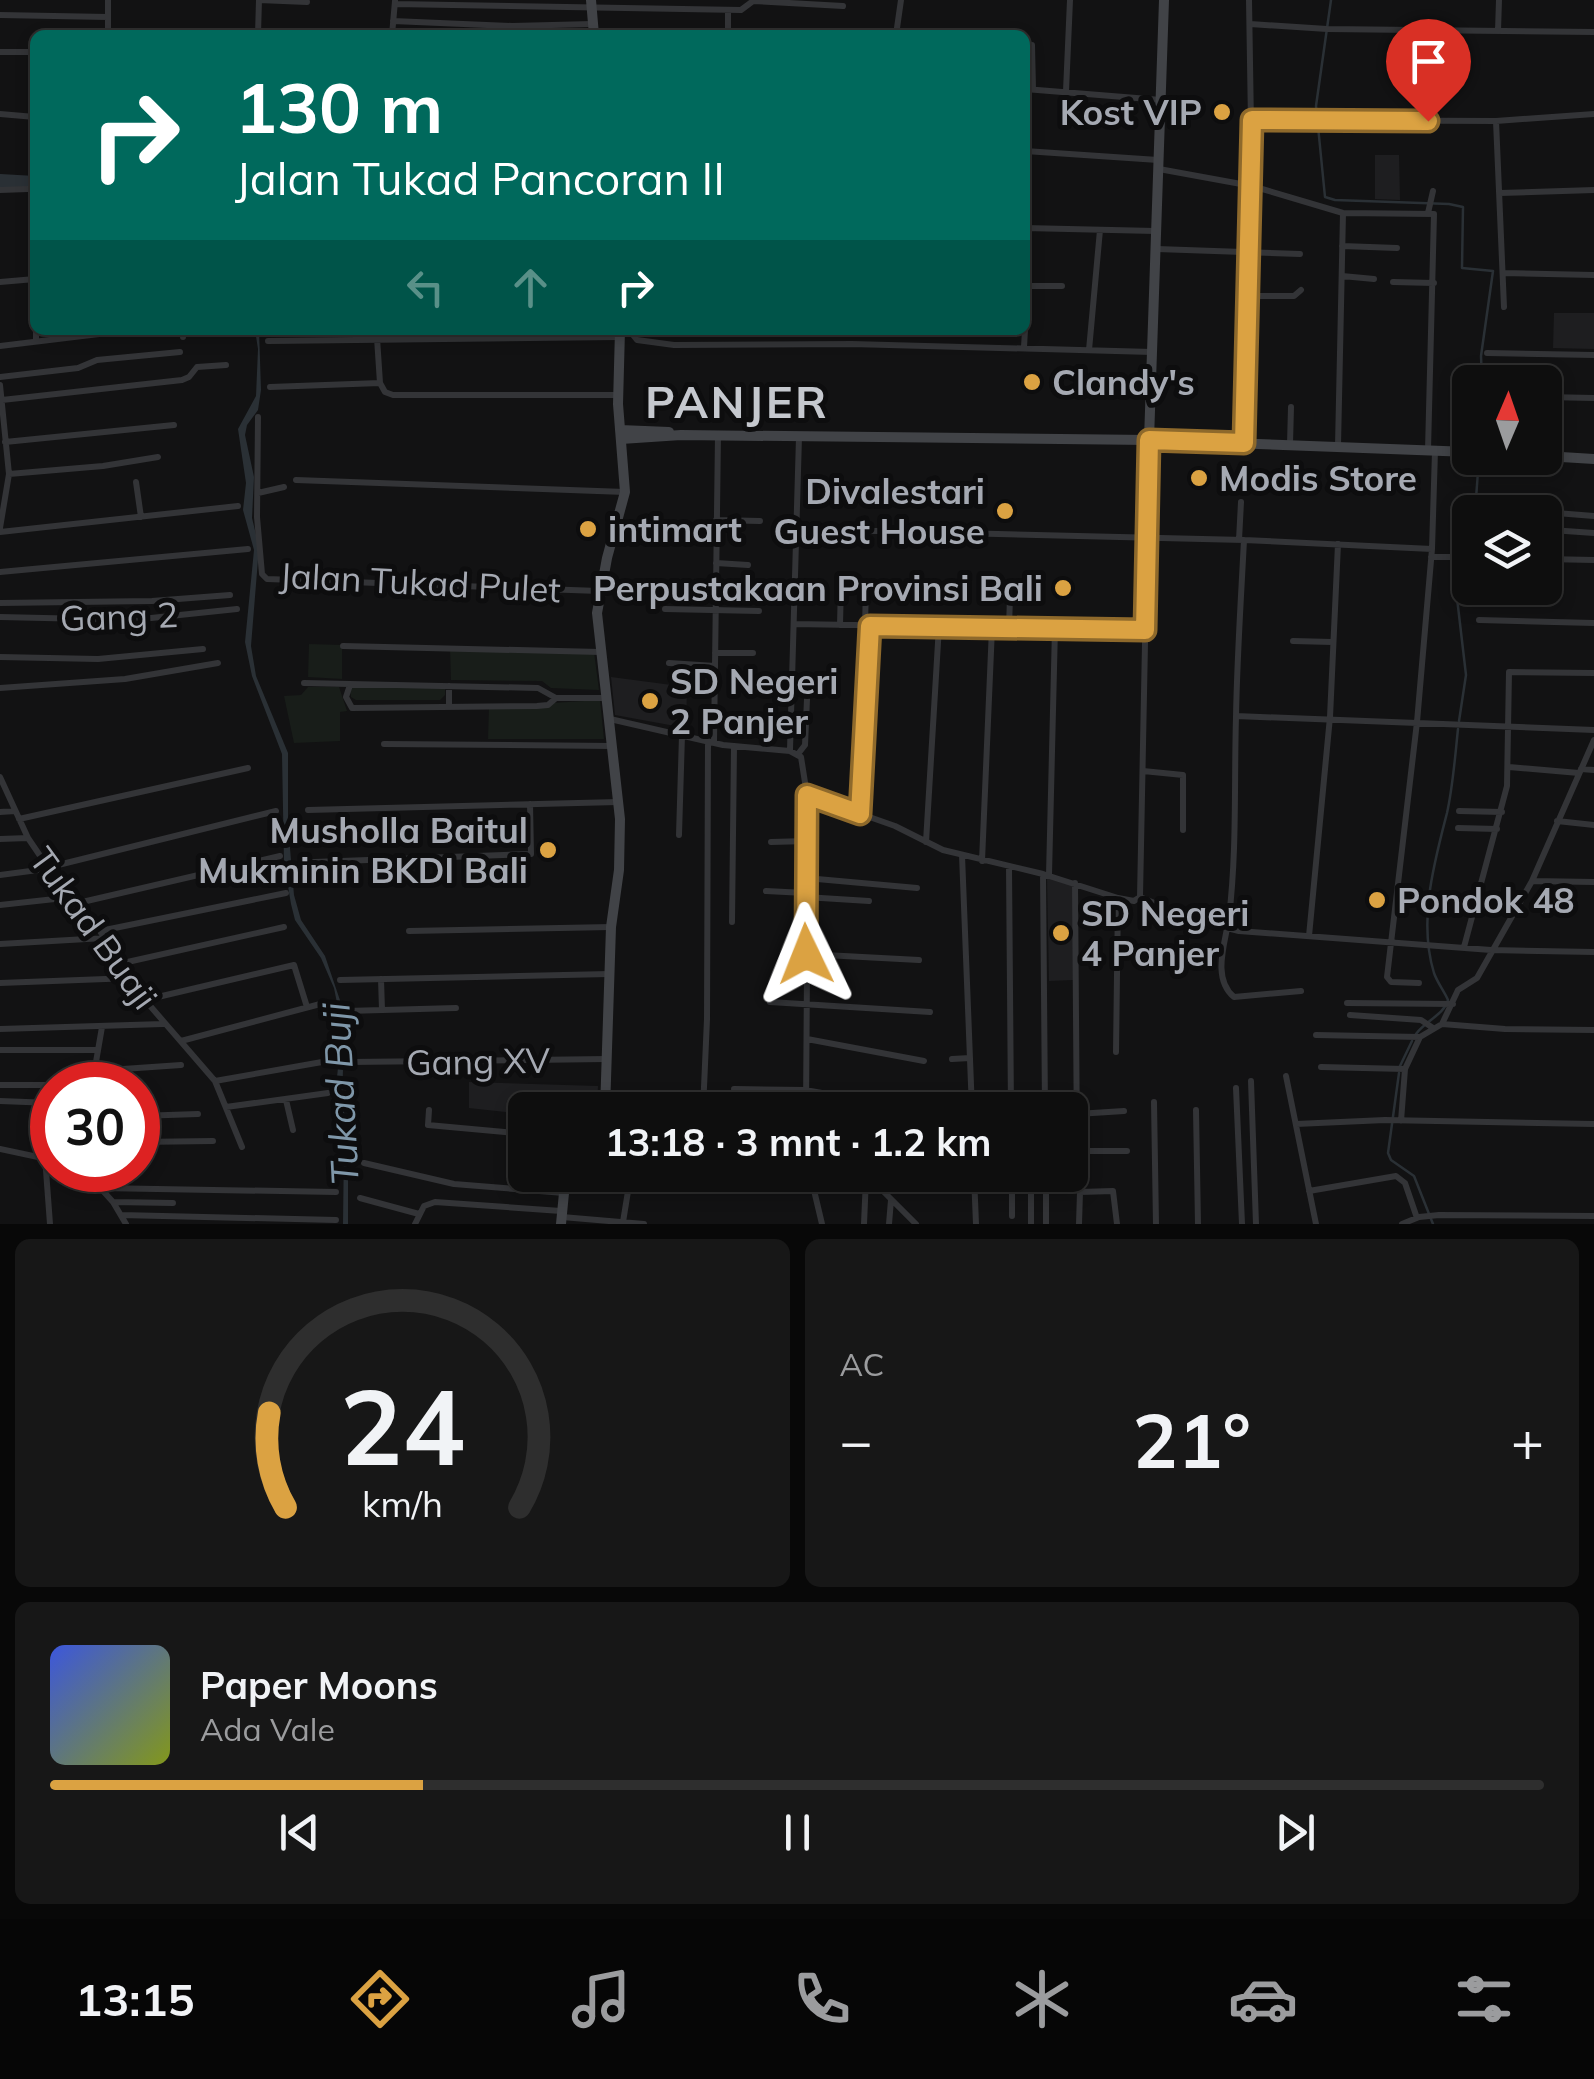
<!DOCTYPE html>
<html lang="id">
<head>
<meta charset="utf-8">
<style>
  :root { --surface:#0e0e0e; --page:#171717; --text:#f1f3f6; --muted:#9b9c9e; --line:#2e2e2e; --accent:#dba242 }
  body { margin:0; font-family:Mulish,sans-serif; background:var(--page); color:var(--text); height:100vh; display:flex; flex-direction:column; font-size:38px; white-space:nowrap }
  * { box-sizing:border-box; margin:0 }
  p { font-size:32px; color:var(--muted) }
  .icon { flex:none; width:55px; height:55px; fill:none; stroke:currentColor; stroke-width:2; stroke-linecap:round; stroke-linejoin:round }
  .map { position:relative; height:1224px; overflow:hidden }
  .drawer { display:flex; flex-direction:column; gap:15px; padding:15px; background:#080808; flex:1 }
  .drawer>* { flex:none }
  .top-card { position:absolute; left:30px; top:30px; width:1000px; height:305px; border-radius:15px; box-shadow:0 5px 15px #0003,0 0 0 2px var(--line); background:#00695c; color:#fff; overflow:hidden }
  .needle { width:65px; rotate:2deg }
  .tools { position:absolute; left:1452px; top:365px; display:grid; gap:20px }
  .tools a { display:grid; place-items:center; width:110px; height:110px; border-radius:15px; background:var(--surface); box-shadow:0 5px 15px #0003,0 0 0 2px var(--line); font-size:50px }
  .speed { position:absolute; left:30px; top:1062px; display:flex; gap:20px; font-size:50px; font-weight:700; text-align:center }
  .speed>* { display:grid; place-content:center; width:130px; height:130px; border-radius:50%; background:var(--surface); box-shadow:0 5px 15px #0003,0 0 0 2px var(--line); line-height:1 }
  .speed .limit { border:15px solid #d22; background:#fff; color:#111 }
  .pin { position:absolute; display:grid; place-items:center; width:85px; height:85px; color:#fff; margin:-102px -42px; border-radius:50% 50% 50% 0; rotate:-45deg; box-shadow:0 0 10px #0007 }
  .pin .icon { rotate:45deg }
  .me { position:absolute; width:110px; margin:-55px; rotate:358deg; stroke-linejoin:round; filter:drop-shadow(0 0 8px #0008) }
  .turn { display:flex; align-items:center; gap:35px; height:210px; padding:0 40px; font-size:45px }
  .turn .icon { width:130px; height:130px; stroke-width:2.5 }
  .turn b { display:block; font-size:70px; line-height:85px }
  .lanes { display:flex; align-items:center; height:95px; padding:0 40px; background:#0003; justify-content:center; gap:50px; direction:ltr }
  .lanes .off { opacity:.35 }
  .big { font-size:75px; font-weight:700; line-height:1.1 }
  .drawer .widget { flex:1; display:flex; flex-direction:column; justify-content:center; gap:15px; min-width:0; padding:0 35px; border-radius:15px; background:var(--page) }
  .drawer .dial { align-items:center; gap:0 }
  .dial svg { height:260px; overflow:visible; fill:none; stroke:var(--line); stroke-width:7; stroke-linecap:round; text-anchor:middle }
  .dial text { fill:var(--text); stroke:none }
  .song { display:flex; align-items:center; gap:30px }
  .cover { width:120px; height:120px; border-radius:15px; background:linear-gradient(135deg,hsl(230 70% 55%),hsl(70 70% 35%)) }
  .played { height:10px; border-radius:5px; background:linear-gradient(90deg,var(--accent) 25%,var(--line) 25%) }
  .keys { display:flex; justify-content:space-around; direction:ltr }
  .heat { display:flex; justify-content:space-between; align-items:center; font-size:55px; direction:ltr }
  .drawer .tiles { flex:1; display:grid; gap:15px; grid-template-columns:1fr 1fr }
  .widget:last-child { grid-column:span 2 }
  .trip { position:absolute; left:508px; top:1092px; width:580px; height:100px; border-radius:15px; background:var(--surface); box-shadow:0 5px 15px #0003,0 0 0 2px var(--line); font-weight:700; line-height:100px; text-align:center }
  .menu { display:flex; height:160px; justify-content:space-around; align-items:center; background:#060606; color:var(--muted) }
  .menu .icon { width:70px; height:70px }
  .menu .active { color:var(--accent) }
  .menu b { font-size:45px; color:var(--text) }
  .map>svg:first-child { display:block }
  .built { fill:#1e1e20 }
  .green { fill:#181d19 }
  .water { fill:#2a3035 }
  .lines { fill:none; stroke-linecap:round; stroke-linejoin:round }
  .stream { stroke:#2a3035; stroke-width:2.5 }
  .river { stroke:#2a3035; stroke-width:14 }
  .street { stroke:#333437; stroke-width:6 }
  .secondary { stroke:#414347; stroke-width:10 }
  .route-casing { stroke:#8e692b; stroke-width:25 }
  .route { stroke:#dba242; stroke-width:18 }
  .poi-dot { fill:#dba242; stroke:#0d0d0e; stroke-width:4 }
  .labels { text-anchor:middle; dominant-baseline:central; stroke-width:10; stroke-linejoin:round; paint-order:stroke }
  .poi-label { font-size:35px; font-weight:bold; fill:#a5a9b2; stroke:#0d0d0e; text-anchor:start }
  .street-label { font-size:35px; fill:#a5a9b2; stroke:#0d0d0e }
  .water-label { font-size:38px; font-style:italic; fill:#7f97a9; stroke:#0d0d0e }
  .district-label { font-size:45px; font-weight:bold; letter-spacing:2.5px; fill:#c5c8ce; stroke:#0d0d0e }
</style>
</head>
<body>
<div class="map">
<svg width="1594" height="1224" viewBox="0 0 1594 1224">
  <rect width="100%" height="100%" fill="#121213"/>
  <path class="built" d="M1375,155H1399L1400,200L1375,199Z
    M1554,313H1594V349L1553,348Z
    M611,677L687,687L686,728L615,715Z
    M1047,877L1073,885V980L1049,981Z
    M469,1082L598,1086L597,1109L525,1110V1114L469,1108Z"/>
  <path class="green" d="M309,644L342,645V679L308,677Z
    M450,647L594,652L599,690L551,688L542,681L451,680Z
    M308,687H339L347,711L340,712V741L294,743L284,696L301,695Z
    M442,687L445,689V695L440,700H356L351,697L350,688Z
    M600,700L604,739H488L489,707Z"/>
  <path class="water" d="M255,330H259L261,390L258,410L247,425L245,435L254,477L252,518L259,547L251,646L256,676L288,753V825L294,895L301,920L325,956L345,1015L342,1097L348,1141V1224H343L344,1145L335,1097L342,1028L334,988L321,958L295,920L291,904L284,862L282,754L252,676L245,642L254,550L243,510L246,483L238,429L256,396L258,349Z"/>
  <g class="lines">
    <path class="stream" d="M1331,0L1316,106L1325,197L1335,200L1449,204L1463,207L1462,268L1493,271L1481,356L1482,382
      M1475,512L1479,458
      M1459,721L1466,675L1457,598L1470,562
      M1416,1034C1425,1021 1444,1015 1448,1000C1444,991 1437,982 1434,973C1418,921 1434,863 1447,813C1453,786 1455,757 1458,729
      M1400,1066L1412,1041
      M1399,1073L1388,1153L1391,1160L1414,1176L1433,1224"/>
    <path class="river" d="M0,181L35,183"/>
    <path class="street" d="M108,0V35
      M259,0L307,2
      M395,4L741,10L753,1L843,6
      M728,10V35
      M0,15L108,17
      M393,21L512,26L592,24
      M1250,24L1327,29L1594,32
      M1498,31L1499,0
      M258,34L259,0
      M139,35L258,31
      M392,35L395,1
      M896,35L901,0
      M1032,45L1033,89
      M0,52H35
      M1025,89L1161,100
      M1066,91L1070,0
      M0,114L35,117
      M1252,120L1496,121L1594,114
      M1496,121L1504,307
      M1025,151L1158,160
      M1159,169L1252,186L1343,213L1434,214L1428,450
      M0,190L28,189
      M1500,193L1594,190
      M1428,213L1433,191
      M1025,228L1155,231
      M1342,246L1397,248
      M1157,249L1300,254
      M1503,273L1594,275
      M1342,276L1374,279
      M1025,281V228
      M0,282L35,279
      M1393,282L1434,283
      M1025,286H1062
      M34,294L35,312
      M1249,296H1294L1301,290
      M36,330V341
      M183,330V337
      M629,330L637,340L674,345L852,344L1152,352
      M377,338L380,383
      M268,341L619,337
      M0,346L132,330
      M1024,347L1025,330
      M1089,350L1100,230
      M1487,353L1594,355
      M0,377L78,368L97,360L180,352
      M380,383L385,392L393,395H617
      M0,385L9,474L0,528
      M270,387L380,383
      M1545,397L1594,398
      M2,400L182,380L189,377L197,367L226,365
      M258,417L257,517L262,574L267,579L599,591
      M5,442L174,425
      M1244,443L1252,186L1249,0
      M1290,444L1291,407
      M1338,446L1343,213
      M9,474L103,466L158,457
      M296,480L625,492
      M136,482L141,517
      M258,493L284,487
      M1531,511L1594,516
      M716,520L760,521
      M796,529L1244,540L1432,549
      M1551,530L1594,533
      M0,532L238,506
      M1239,540L1241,502
      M1244,540C1241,599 1237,658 1236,717C1234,784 1237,851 1229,917C1226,941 1211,978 1234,997L1301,991
      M1431,557H1470
      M1545,559L1594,560
      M716,563L748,565
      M0,572L248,549
      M0,603L152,601L230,595
      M665,609L759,611
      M0,617L132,620L237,609
      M1479,620L1594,623
      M794,624L1145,630
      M840,625L841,583
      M865,625L866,587
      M1009,628L1010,596
      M1293,641L1332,642
      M343,646L600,652
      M715,653H753
      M0,657L98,659L203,649
      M669,663L715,666
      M304,683L538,688L556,698H605
      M350,685L346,697L352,708L537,706L548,705L556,698
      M0,688L125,679L218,663
      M449,707V686
      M1236,716L1594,730
      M610,719L723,745L790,751L801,757L807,795L808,830L806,1110
      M714,743L718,435
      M384,744L612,746
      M790,750L799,437
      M798,754L805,745L808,676
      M1509,767L1579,773
      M1581,769L1594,770
      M1143,771L1183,775V830
      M0,777L28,838L47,866L100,931L145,1000L215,1081L242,1147
      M807,795L895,826L943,850L1043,874L1118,898L1134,901L1140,897
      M308,810L618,802
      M1459,811L1502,812
      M0,812L15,811
      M860,814L870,626
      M19,819L248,768
      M1557,821L1594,825
      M1458,828L1497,829
      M679,835L682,735
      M0,839L28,838
      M771,842L807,841
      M926,842L939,626
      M962,855L972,1110
      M982,861L992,628
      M314,862L531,854L530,804
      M1009,867L1011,1110
      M1043,874L1045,1110
      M0,875L38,870L276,811
      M1049,875L1055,628
      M806,878L917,888
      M1532,881L1594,882
      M1075,883L1077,1147L1083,1151H1127
      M766,891L805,893
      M805,897L869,901
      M1140,897L1195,920L1239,931L1491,950L1594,952
      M1140,897L1149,440
      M78,903L280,856
      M0,905L73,897
      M732,922L734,747
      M100,931L286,893
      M409,931L611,927
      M1309,936L1330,717L1338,544
      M0,944L104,938
      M1464,947L1507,786L1509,672L1594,673
      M806,954L919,960
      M123,963L284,927
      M381,979L382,1010
      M340,980L609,974
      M0,983L132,978
      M1419,983L1391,982L1387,977L1417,722L1432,549L1435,451
      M145,1000L294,965L307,1007
      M770,1002L930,1012
      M1347,1003L1453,1004
      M346,1011L456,1008
      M1350,1015L1421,1020L1433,1028
      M1442,1024L1505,1029L1594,1030
      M0,1029L163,1024
      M1316,1035L1420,1037
      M807,1039L924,1061
      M181,1041L324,1003
      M0,1050H97
      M1116,1052L1118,898
      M952,1059L970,1058
      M349,1062L607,1059
      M1321,1067L1405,1069L1420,1037L1442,1024L1458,990L1477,978L1532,881L1594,740
      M94,1071L181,1065
      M1286,1076L1316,1224
      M215,1081L322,1062
      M1251,1081L1256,1224
      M0,1085H79
      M92,1085L102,1027
      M1236,1088L1242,1224
      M734,1089L805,1090L918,1110
      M286,1100L293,1130
      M0,1101L52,1103
      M1154,1102L1156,1224
      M226,1107L328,1093
      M429,1110L428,1125L525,1134
      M703,1110L707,1019L708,741
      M1196,1110L1198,1224
      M1077,1114L1124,1111
      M138,1116L198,1114
      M1401,1121L1405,1069
      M1296,1124L1385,1120L1594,1124
      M138,1142L213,1141
      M0,1149L52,1160
      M45,1157L50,1224
      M364,1163L454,1184L564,1193
      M80,1170L86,1172L113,1202L126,1224
      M974,1175L976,1224
      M1012,1175V1216
      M1031,1175V1224
      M1046,1175V1224
      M811,1176L866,1178L879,1187L916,1224
      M729,1179L812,1186
      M813,1186L822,1224
      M100,1188L336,1192
      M1309,1191L1396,1176L1405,1183L1417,1218
      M360,1198L419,1214
      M114,1202L173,1203
      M121,1215L336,1220
      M562,1217L644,1224
      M623,1222L629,1185
      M415,1224L424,1206L435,1202L561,1211
      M864,1224L866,1178
      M889,1224L891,1200
      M1079,1224L1080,1192L1113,1191L1117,1224
      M1402,1224L1419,1217L1439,1215L1594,1216"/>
    <path class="secondary" d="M591,0L594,35
      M620,430L669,432
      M621,439L681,435L1149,440L1470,452
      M1149,440L1164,0
      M1545,456L1594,459
      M605,1110L611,927L619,870L620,819L597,613L607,558L625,492L618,404L620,330
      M561,1224L564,1193L575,1175"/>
  </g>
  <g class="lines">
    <defs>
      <path id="route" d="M806,954L807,795L860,814L870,626L1145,630L1149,440L1244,443L1252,120L1428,121"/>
    </defs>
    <use href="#route" class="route-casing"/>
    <use href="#route" class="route"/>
  </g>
  <g class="poi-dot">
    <circle cx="1222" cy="112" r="10"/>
    <circle cx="1032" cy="382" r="10"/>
    <circle cx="1199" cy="478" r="10"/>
    <circle cx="1005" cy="511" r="10"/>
    <circle cx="588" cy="529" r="10"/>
    <circle cx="1063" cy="588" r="10"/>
    <circle cx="650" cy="701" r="10"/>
    <circle cx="548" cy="850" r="10"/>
    <circle cx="1377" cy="900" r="10"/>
    <circle cx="1061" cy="933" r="10"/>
  </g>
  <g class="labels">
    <g class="poi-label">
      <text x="1202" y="112" text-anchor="end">Kost VIP</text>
      <text x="1052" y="382">Clandy's</text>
      <text x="1219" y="478">Modis Store</text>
      <text x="985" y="491" text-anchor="end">Divalestari<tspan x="985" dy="40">Guest House</tspan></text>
      <text x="608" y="529">intimart</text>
      <text x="1043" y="588" text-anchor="end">Perpustakaan Provinsi Bali</text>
      <text x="670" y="681">SD Negeri<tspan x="670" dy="40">2 Panjer</tspan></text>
      <text x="528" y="830" text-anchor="end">Musholla Baitul<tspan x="528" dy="40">Mukminin BKDI Bali</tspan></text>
      <text x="1397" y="900">Pondok 48</text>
      <text x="1081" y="913">SD Negeri<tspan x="1081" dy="40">4 Panjer</tspan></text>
    </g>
    <g class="street-label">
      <text transform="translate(420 582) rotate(3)">Jalan Tukad Pulet</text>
      <text transform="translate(119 616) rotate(-2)">Gang 2</text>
      <text transform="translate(94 928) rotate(54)">Tukad Buaji</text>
      <text transform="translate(478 1061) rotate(-1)">Gang XV</text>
    </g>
    <g class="water-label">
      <text transform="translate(340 1094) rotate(-93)">Tukad Buji</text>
    </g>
    <g class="district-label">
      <text x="737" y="401">PANJER</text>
    </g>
  </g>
</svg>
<div class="tools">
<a><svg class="needle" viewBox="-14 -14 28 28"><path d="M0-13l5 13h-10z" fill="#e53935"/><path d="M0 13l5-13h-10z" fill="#9b9c9e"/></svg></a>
<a><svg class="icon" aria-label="layers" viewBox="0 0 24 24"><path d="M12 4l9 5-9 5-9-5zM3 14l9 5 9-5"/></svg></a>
</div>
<div class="speed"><div class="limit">30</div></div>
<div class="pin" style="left:1428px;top:121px;background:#d93025"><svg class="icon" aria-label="arrive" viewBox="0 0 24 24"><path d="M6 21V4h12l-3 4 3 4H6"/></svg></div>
<svg class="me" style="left:806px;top:954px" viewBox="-20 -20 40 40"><path d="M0-17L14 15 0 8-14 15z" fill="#dba242" stroke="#fff" stroke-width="4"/></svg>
<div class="trip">13:18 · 3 mnt · 1.2 km</div>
<div class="top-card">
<div class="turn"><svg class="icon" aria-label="right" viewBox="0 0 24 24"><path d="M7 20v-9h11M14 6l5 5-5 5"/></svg><div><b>130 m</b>Jalan Tukad Pancoran II</div></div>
<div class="lanes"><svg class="icon off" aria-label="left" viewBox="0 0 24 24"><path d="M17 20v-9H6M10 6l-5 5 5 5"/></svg><svg class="icon off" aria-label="ahead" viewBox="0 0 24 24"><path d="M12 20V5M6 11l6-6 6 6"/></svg><svg class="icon" aria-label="right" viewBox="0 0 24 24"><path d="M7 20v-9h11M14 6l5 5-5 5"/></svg></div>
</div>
</div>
<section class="drawer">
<div class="tiles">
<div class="widget dial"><svg viewBox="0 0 100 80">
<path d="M14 69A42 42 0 1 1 86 69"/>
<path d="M14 69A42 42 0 0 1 9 40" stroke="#dba242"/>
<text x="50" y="56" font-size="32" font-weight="700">24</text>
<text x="50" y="72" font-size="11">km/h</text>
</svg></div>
<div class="widget"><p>AC</p>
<div class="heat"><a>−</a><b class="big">21°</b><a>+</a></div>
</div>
<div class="widget">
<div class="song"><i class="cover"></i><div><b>Paper Moons</b><p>Ada Vale</p></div></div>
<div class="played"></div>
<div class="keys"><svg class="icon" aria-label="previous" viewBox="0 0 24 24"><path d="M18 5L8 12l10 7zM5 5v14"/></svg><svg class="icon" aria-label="pause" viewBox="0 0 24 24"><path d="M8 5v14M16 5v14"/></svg><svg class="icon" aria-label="next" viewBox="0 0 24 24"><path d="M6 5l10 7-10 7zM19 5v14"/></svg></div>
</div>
</div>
</section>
<nav class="menu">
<b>13:15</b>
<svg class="icon active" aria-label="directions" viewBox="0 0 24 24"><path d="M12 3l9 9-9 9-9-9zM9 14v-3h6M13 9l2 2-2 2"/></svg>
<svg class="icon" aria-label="music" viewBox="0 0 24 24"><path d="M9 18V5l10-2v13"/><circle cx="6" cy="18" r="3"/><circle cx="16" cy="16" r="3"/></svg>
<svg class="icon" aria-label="phone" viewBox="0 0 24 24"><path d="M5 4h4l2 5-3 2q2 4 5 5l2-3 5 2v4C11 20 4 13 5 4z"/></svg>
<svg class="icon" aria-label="climate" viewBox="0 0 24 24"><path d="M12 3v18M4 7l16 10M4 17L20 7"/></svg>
<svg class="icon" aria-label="car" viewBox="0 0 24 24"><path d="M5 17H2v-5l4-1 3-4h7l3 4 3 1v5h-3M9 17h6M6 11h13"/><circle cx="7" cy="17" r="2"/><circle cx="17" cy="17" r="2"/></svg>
<svg class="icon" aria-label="filters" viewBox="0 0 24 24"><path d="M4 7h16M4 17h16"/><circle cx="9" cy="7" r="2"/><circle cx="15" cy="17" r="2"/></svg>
</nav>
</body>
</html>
